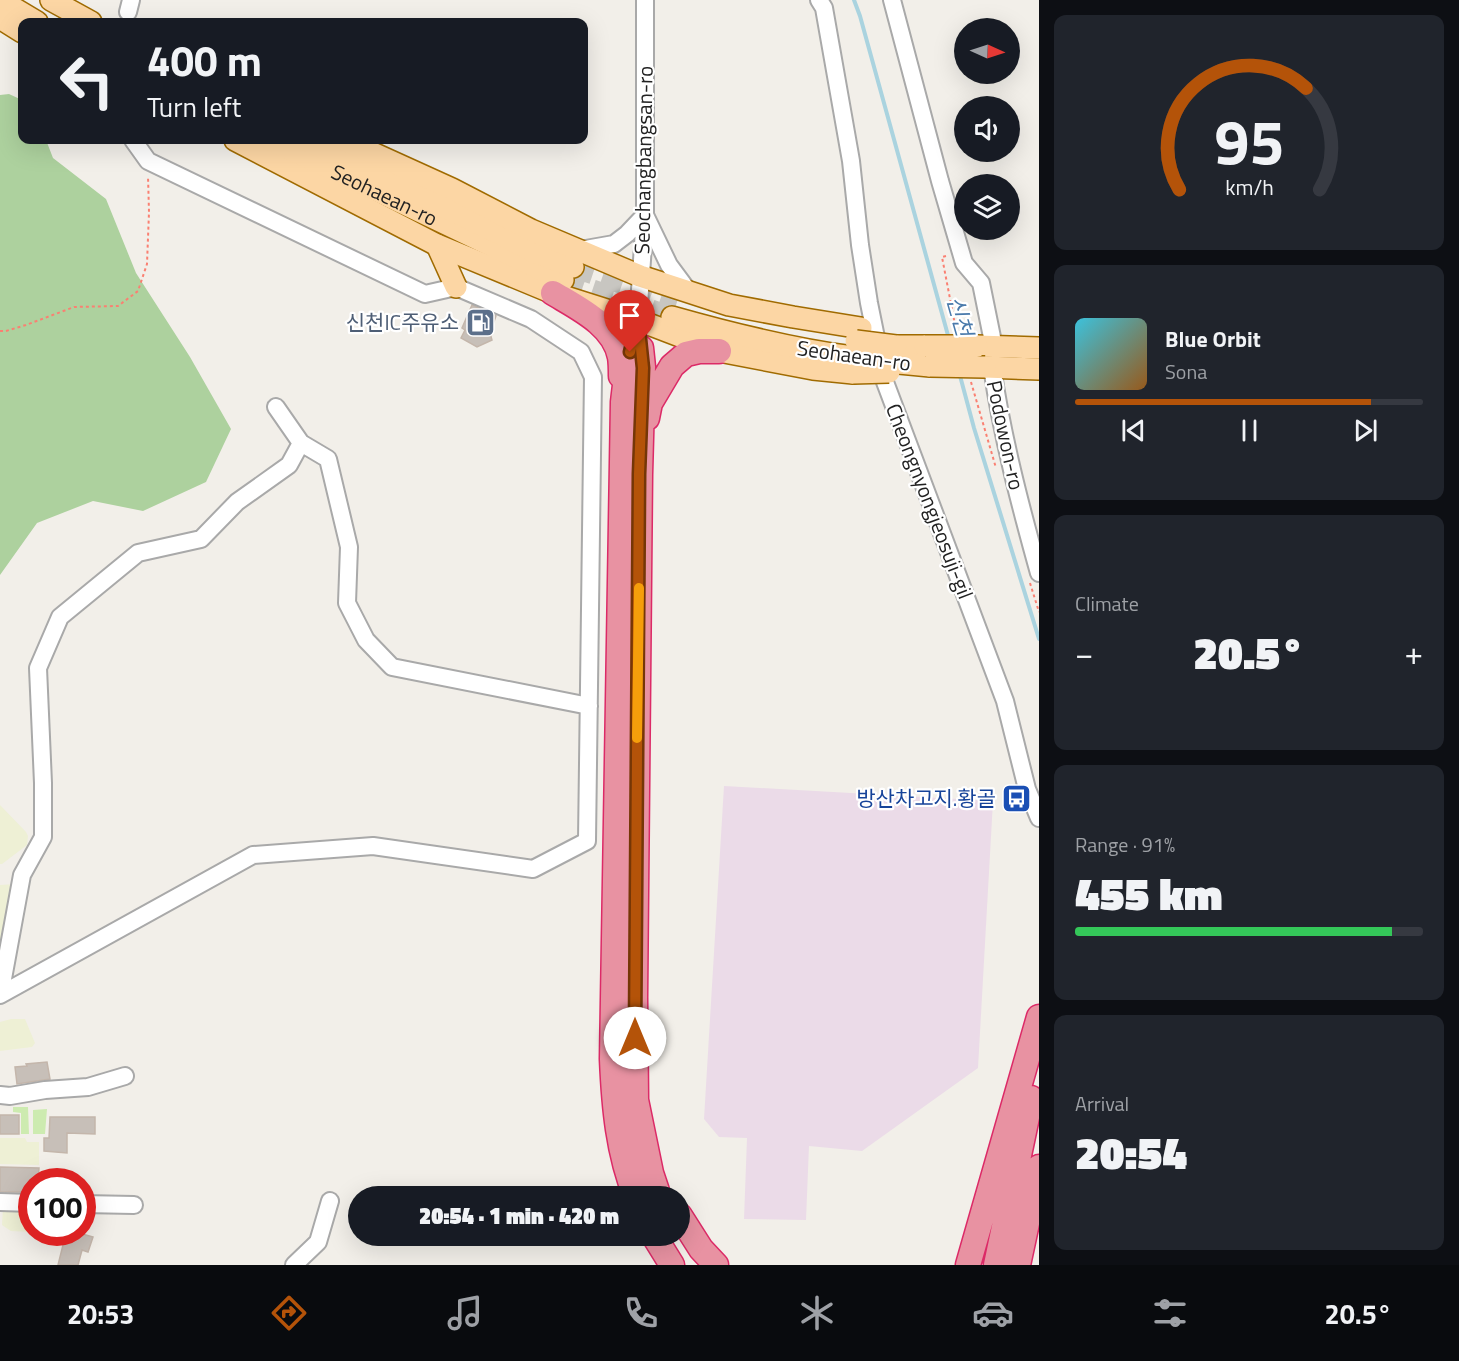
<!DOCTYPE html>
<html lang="en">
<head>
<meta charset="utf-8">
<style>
  :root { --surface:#171b24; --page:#20242c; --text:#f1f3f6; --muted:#9ea1a6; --line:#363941; --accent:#b45309 }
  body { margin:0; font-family:"Titillium Web","Noto Sans KR",sans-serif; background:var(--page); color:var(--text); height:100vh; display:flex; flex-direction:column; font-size:22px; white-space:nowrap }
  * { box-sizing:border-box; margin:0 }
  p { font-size:20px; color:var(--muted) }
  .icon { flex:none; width:33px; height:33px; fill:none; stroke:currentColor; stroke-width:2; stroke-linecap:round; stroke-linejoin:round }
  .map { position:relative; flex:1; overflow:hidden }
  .drawer { display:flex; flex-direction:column; gap:15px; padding:15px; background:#0d0f14; width:420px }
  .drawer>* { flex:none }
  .top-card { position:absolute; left:18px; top:18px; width:570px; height:126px; border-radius:12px; box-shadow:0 6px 24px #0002; background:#171b24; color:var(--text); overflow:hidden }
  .needle { width:39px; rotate:93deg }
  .tools { position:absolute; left:954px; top:18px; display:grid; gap:12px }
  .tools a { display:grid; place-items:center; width:66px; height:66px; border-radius:50%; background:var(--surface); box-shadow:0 6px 24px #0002; font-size:30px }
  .speed { position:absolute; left:18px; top:1168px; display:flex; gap:12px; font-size:30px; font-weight:700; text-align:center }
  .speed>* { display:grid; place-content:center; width:78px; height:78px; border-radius:50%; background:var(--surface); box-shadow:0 6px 24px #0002; line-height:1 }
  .speed .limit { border:9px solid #d22; background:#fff; color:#111 }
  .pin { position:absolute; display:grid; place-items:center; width:51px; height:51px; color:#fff; margin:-62px -26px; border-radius:50% 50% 50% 0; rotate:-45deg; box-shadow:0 0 6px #0007 }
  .pin .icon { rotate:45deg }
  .me { position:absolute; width:66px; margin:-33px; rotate:0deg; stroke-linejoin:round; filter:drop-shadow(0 0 4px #0008) }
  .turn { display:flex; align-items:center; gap:21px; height:126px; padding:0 30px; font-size:27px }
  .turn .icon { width:78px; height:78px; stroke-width:2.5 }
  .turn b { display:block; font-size:42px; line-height:51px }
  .big { font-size:45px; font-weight:800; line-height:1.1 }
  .drawer .widget { flex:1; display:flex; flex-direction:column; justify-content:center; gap:9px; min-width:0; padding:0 21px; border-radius:12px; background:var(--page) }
  .drawer .dial { align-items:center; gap:0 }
  .dial svg { height:156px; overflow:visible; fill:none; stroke:var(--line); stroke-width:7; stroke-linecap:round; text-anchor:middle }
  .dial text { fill:var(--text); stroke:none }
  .song { display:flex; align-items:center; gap:18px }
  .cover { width:72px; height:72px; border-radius:9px; background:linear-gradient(135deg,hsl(190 70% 55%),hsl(30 70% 35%)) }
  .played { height:6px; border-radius:3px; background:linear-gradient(90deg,var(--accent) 85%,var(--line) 85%) }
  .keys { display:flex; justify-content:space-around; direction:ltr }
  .heat { display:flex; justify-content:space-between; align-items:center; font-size:33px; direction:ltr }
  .charge { height:9px; border-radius:4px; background:linear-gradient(90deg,#34c759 91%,var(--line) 0) }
  .trip { position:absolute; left:348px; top:1186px; width:342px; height:60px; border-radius:30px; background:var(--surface); box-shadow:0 6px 24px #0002; font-weight:800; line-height:60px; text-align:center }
  .tabs { display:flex; height:96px; justify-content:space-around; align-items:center; background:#090b0e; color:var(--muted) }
  .tabs .icon { width:42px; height:42px }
  .tabs .active { color:var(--accent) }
  .tabs b { font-size:27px; color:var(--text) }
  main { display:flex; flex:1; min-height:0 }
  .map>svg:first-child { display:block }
  .industrial { fill:#ebdbe8 }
  .farmland { fill:#eef0d5 }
  .grass { fill:#cdebb0 }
  .forest { fill:#add19e }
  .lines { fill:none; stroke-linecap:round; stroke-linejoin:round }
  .stream { stroke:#aad3df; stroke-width:4 }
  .building { fill:#c7bfb8; stroke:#c4b6ab; stroke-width:1.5 }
  .major-tunnel { stroke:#c8c6c1; stroke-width:21; stroke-dasharray:21 10; stroke-linecap:butt }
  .minor-casing { stroke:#a9a9a9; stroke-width:20 }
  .major-casing { stroke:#a06b00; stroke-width:24 }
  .highway-casing { stroke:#dc2a67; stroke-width:27 }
  .path { stroke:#fa8072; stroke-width:2; stroke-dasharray:3 3; stroke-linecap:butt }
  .minor { stroke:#fff; stroke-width:16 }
  .major { stroke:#fcd6a4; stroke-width:21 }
  .highway { stroke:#e892a2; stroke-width:24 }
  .major-bridge-casing { stroke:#a06b00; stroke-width:24; stroke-linecap:butt }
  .major-bridge { stroke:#fcd6a4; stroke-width:21 }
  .route-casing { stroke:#753606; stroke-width:15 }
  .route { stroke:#b45309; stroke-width:10 }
  .slow { stroke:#f59e0b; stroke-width:10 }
  .labels { text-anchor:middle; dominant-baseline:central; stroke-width:4.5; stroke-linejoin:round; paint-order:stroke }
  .street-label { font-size:21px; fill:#222; stroke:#fff }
  .service-label { font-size:21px; fill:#4e5e75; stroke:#fff; text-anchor:end }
  .transit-label { font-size:21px; fill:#164399; stroke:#fff; text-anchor:end }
  .water-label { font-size:22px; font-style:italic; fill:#4a7aab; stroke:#fff }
</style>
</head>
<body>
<main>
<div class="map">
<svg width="1039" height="1265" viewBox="0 0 1039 1265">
  <rect width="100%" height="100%" fill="#f2efe9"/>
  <path class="industrial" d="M724,786L993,801L978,1068L862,1151L809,1146L806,1220L744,1219L747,1138L719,1137L704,1119Z"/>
  <path class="farmland" d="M0,805L26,832L28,836L27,845L2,864H0Z
    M16,884L0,963V885Z
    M11,1019H25L35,1043L32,1047L0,1051V1022Z
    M0,1138H25L27,1142H39V1165L0,1164Z
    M3,1206H31V1232L11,1231L2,1225Z"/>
  <path class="grass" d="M13,1107H28L29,1134H21V1113L13,1112Z
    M47,1109L45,1134H33V1110Z"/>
  <path class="forest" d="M9,94L22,100V140H46L53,158L106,199L136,273L190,357L231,429L206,482L143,511L93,501L37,523L0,575V95Z"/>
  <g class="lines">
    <path class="stream" d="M854,0L860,16L949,339
      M959,372L974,428L1039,639"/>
  </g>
  <path class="building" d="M472,305L496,316L490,333L492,340L477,347L461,338L465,330L462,328Z
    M47,1062L50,1079L17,1084L15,1067L27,1066L26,1064Z
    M0,1115H19V1134H0Z
    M50,1117H95V1134L67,1133V1153L44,1151V1138H49Z
    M0,1167L39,1168L38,1182H32V1192H0Z
    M66,1233L75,1236L76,1233H79L93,1237L88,1252L82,1250L78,1265H58Z"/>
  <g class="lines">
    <path class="major-tunnel" d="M573,267L677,302
      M563,280L672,317"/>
    <defs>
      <path id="minor" d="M819,0L824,8L851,161L860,245L869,303L885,382L1005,701L1027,789L1039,818
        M892,0L940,181L964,263L981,283L994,347
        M128,12L131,0
        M580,250L614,244L627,234L645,215L669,265L689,292
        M638,320L645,215V0
        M992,367C1002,436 1020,505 1039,573
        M276,407L301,443L328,459L349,547L347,603L366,640L392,667L589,706
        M0,995L253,855L373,846L533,869L587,841L593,377L581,352L531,319L456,287L425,294L148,161L133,140
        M0,995L22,875L43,837V783L38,668L60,617L138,553L201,539L237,502L289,465L301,443
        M0,1095L10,1096L45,1090L88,1087L125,1076
        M0,1202L32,1203
        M82,1204L134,1205
        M294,1265L318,1242L330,1201"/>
      <g id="major">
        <path d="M0,0L37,22"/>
        <path d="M51,0L91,22"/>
        <path d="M0,18L22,32"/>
        <path d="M235,140L437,245L553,293L638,320L719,351L813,369L853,373"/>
        <path id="s1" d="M271,140L563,280"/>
        <path d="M306,140L498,233L536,253L573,267"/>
        <path d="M344,140L452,189L531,230L640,276L729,305L793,317L861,328"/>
        <path d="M437,245L456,287"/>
        <path d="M672,317C732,334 791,349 853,357"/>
        <path d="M896,346H925"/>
        <path d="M977,346L1039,348"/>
        <path d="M899,363L930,366"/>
        <path d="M985,367L1039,369"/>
      </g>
      <path id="highway" d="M553,293C578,308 614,325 620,357C621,363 621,370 621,376
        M641,348L643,367L640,474L635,997L636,1100L651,1173L659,1197
        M647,418L650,403L672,366L686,354L699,351H719
        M636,1197C618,1153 614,1106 612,1059L623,402L627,368L638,320
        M680,1216L701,1249L716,1265
        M654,1236L672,1265
        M968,1265L1039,1017
        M996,1265L1031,1098
        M1018,1265L1039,1167"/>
    </defs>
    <use href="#minor" class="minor-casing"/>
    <use href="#major" class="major-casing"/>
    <use href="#highway" class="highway-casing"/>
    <path class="path" d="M946,256L942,257L956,330
      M0,331H6L26,325L74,307L118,306L138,291L147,264L149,212L148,176
      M971,382L996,468
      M1030,583L1039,612"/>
    <use href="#minor" class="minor"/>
    <use href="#major" class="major"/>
    <use href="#highway" class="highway"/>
    <defs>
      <path id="major-bridge" d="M856,341L896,346
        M925,346H977
        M853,357L899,363
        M930,366L985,367
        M853,373L889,372"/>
    </defs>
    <use href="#major-bridge" class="major-bridge-casing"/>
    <use href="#major-bridge" class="major-bridge"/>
  </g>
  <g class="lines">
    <defs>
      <path id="route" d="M630,352L638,320L643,368L639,474L635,1038"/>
    </defs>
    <use href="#route" class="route-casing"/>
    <use href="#route" class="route"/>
    <path class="slow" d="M637,738L639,588"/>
  </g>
  <defs>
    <symbol id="fuel-square" viewBox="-11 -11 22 22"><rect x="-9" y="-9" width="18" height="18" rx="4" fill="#5c6f8a" stroke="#fff"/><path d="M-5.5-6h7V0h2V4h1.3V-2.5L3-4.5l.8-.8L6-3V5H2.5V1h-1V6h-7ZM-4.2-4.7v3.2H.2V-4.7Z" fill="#fff"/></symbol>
    <symbol id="bus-square" viewBox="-11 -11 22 22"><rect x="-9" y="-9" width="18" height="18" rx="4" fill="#1a4fb4" stroke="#fff"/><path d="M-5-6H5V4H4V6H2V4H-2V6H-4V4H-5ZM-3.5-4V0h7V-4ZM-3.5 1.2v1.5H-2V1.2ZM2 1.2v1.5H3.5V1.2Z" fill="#fff"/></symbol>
  </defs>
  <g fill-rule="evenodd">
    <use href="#fuel-square" x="464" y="306" width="33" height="33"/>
    <use href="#bus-square" x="1000" y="782" width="33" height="33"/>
  </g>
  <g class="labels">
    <g class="street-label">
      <text transform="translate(643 160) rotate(-89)">Seochangbangsan-ro</text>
      <text stroke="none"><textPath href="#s1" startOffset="126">Seohaean-ro</textPath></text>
      <text transform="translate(854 355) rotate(8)">Seohaean-ro</text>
      <text transform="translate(1006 435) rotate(78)">Podowon-ro</text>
      <text transform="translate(930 501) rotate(69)">Cheongnyongjeosuji-gil</text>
    </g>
    <g class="service-label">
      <text x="459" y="322">신천IC주유소</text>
    </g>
    <g class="transit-label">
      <text x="996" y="798">방산차고지.황골</text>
    </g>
    <g class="water-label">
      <text transform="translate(960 316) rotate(74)">신천</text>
    </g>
  </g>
</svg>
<div class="tools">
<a><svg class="needle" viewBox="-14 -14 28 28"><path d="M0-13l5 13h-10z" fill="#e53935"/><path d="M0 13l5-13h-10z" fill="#9ea1a6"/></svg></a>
<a><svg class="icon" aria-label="sound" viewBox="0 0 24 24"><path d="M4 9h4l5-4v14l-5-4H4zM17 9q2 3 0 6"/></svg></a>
<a><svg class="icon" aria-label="layers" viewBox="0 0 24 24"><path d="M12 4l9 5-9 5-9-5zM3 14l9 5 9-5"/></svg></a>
</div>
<div class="speed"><div class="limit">100</div></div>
<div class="pin" style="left:630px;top:352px;background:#d93025"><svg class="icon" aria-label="arrive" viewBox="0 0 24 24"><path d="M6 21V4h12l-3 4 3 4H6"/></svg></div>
<svg class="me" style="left:635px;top:1038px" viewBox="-20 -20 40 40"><circle r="19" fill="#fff"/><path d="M0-13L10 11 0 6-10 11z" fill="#b45309"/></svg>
<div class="trip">20:54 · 1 min · 420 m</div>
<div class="top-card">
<div class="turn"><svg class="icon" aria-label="left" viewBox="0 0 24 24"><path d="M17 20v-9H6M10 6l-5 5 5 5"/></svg><div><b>400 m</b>Turn left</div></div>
</div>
</div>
<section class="drawer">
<div class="widget dial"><svg viewBox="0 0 100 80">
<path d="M14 69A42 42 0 1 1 86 69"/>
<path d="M14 69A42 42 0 0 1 79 17" stroke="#b45309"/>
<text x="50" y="56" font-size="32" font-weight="700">95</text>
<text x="50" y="72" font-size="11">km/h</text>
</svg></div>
<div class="widget">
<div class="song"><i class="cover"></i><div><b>Blue Orbit</b><p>Sona</p></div></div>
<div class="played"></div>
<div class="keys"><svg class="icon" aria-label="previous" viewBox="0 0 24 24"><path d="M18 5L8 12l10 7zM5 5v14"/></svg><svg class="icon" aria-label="pause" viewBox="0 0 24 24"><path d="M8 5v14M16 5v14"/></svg><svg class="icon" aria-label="next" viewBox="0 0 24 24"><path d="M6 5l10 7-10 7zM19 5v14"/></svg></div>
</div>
<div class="widget"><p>Climate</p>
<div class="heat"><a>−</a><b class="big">20.5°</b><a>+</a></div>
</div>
<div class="widget"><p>Range · 91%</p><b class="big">455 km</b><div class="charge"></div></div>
<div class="widget"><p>Arrival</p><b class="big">20:54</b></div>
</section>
</main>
<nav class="tabs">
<b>20:53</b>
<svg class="icon active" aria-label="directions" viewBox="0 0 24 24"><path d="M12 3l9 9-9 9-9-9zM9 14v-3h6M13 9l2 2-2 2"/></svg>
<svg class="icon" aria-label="music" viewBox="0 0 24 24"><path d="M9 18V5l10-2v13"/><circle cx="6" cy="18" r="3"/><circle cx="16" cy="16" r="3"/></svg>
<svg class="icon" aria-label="phone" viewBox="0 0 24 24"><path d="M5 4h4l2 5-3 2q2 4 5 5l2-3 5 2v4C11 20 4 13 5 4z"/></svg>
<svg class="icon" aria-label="climate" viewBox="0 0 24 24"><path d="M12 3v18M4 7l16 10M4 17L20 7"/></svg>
<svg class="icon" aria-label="car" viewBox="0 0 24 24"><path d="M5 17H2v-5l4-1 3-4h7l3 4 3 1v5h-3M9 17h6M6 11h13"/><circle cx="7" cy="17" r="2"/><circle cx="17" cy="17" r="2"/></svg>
<svg class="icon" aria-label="filters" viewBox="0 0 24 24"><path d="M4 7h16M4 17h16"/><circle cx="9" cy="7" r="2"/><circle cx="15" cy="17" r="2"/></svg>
<b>20.5°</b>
</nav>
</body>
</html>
